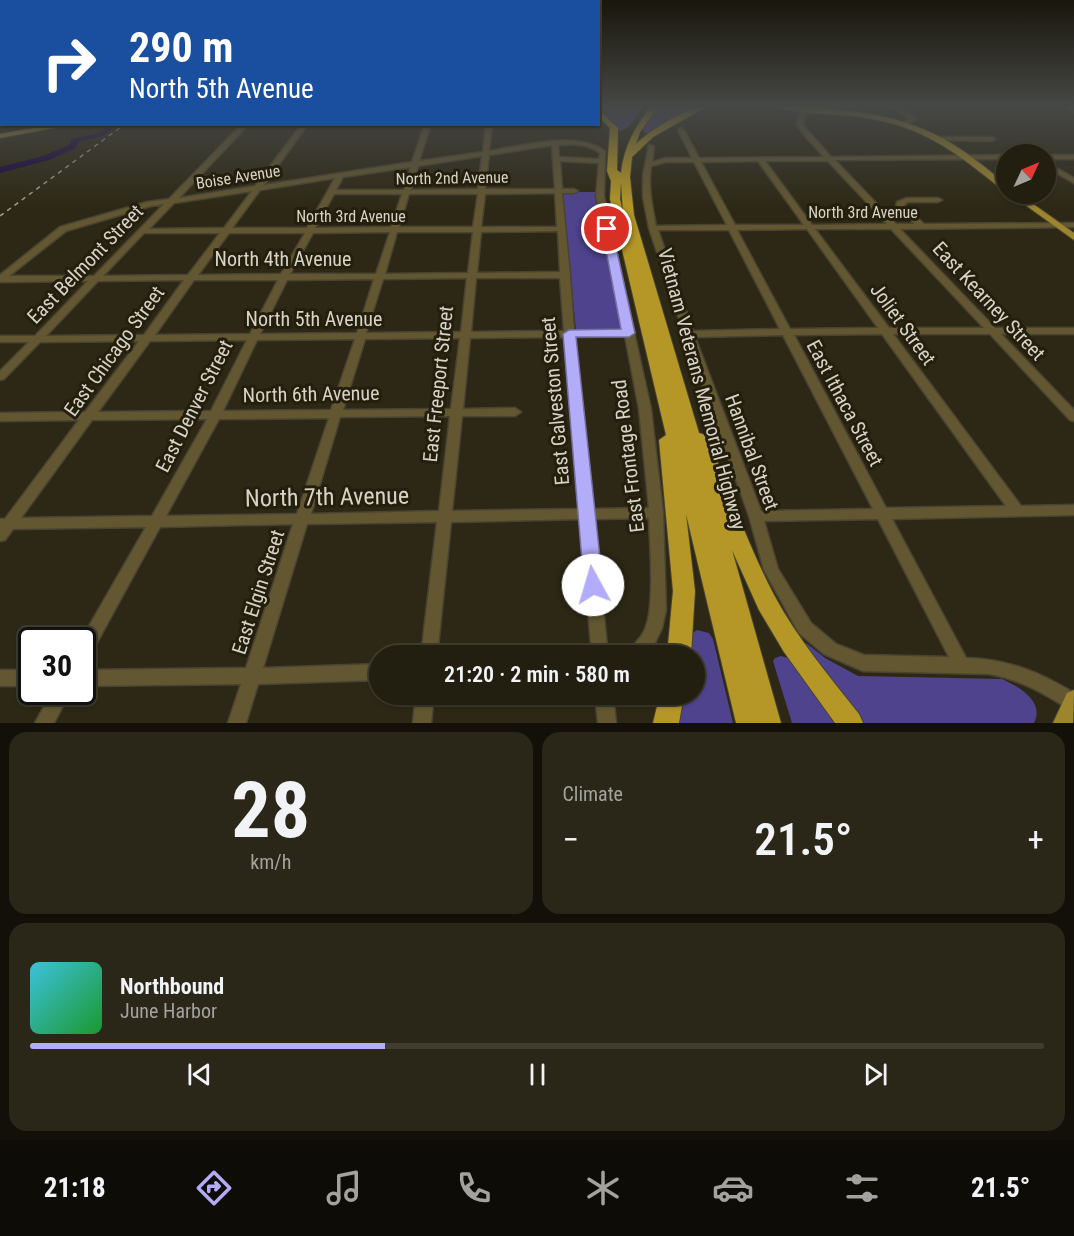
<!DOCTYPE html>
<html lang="en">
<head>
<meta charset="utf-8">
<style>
  :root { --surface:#221e10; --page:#2a2719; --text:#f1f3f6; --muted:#a2a29f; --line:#3f3c30; --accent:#b3adf9 }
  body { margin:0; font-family:"Roboto Condensed",sans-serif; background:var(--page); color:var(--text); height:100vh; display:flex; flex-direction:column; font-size:22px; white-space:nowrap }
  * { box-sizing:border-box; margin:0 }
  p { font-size:20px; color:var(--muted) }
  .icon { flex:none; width:33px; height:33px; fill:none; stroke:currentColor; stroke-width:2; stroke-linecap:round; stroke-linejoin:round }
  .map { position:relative; height:723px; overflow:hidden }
  .drawer { display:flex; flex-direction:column; gap:9px; padding:9px; background:#131009; flex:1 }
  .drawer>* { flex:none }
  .hud { position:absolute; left:0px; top:0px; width:600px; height:126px; box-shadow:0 2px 4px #0004,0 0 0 2px var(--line); background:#1a4fa0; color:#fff; overflow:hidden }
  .needle { width:39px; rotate:46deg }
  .buttons { position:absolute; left:996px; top:144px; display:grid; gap:12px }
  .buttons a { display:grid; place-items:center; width:60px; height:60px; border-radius:50%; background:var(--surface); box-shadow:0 2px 4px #0004,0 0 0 2px var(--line); font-size:30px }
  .speed { position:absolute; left:18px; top:627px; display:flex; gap:12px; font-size:30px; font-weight:700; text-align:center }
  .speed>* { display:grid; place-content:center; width:78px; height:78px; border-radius:50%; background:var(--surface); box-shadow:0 2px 4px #0004,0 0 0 2px var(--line); line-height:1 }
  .speed .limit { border:3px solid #111; border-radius:9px; background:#fff; color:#111 }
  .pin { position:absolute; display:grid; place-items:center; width:51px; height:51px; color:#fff; margin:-26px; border:3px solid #fff; border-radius:50%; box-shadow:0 2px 6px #0007 }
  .me { position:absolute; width:66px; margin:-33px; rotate:354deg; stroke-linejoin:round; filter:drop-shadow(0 0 4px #0008) }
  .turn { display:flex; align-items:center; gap:21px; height:126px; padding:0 30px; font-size:27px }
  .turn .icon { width:78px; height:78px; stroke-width:2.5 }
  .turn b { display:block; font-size:42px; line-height:51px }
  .big { font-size:45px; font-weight:600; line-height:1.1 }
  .drawer .tile { flex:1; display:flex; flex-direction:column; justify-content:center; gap:9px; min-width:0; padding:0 21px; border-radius:18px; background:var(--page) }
  .drawer .dial { align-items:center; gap:0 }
  .dial b { font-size:78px; line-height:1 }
  .song { display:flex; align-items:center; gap:18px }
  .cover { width:72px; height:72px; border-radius:9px; background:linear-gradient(135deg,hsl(190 70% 55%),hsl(130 70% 35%)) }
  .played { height:6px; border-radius:3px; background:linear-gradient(90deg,var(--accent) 35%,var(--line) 35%) }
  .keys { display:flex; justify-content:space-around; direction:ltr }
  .heat { display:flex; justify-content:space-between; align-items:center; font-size:33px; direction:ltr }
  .drawer .tiles { flex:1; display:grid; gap:9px; grid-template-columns:1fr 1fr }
  .tile:last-child { grid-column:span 2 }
  .trip { position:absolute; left:369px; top:645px; width:336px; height:60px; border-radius:30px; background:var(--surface); box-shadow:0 2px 4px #0004,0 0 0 2px var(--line); font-weight:600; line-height:60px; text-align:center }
  .dock { display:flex; height:96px; justify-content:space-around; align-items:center; background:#0e0c06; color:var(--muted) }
  .dock .icon { width:42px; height:42px }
  .dock .selected { color:var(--accent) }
  .dock b { font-size:27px; color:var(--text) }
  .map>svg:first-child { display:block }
  .green { fill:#4f438d }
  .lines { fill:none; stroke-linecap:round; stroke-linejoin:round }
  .river { fill:#180641; fill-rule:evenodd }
  .minor-casing { stroke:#484332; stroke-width:3 }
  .major-casing { stroke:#484332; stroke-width:2 }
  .highway-casing { stroke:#484332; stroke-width:2 }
  .minor { fill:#635731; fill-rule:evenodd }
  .major { fill:#9d852d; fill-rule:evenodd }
  .highway { fill:#b49726; fill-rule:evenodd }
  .rail { stroke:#a49f92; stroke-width:1.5; stroke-dasharray:4.5 4.5; stroke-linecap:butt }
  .route { fill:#b3adf9; stroke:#7470a2; stroke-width:1.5 }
  .labels { text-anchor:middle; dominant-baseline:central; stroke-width:6; stroke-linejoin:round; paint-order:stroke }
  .far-street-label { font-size:16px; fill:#d7d3c8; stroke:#241e0c }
  .street-label { font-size:20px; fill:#d7d3c8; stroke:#241e0c }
  .near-street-label { font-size:24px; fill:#d7d3c8; stroke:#241e0c }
</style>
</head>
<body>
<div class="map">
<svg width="1074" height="723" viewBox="0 0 1074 723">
  <rect width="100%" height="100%" fill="#2d2815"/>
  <path class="green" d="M599,107H643C637,115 629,132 618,131Z
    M659,107H698L649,133H644L643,128Z
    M562,192H597L622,324L620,329L576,330Z
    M697,630L709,633L713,639L733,723H677L682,695L694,694V656L688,655L691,634Z
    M806,643L825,658L858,676L1002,679C1019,687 1045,701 1034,723H859L801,647Z
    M781,656L788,658L795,665L838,723H792L773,661L775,658Z"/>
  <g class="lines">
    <path class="river" d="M110,124H118L104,136L78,142L76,148L49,160L0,173V167L43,156L69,145L71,139L98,133Z"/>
    <defs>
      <path id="minor" d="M803,107L806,109L803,125L831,157L1006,155V159L835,160L896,224H915L896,207L897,202L907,198H938L942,200L938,202H908L904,205L924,224L1074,223V227L900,229L995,328H1074V334H1001L1074,410V421L1070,420L990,334H893L1021,506L1074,505V515L892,519L966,658C1008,659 1039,672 1074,693V710L1067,708C1042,692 1018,679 989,674L863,671L824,654L799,633L764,570L749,516L684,334L649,228L643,197V175L649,145L654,146L652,162L666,158H692L678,130L681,128L684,130L699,158L824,157L805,136L797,125L800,109ZM758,161L804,225H735L701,162ZM765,161H828L887,224L812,225ZM666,162H694L727,225L656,226C652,206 648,186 651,166ZM807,229L878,328L790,329L737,230ZM815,229H891L984,328H889ZM658,230H729L780,329L693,331ZM882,334L1006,506L886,508L794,335ZM783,335L873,509L761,511L695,337ZM878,519L949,657L864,655L836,644L811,623L778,569L764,521Z
        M893,107H900L916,119L905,125H901V123L909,119Z
        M1065,107L1074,108V112L1066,108Z
        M242,124H249L179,198L255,186L302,124H308L264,185L412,162L425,124H431L419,161L483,152L486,124H492L489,151C522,146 576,130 605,151L604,196L651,409L663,513L666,610L662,628L653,647L645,656H626C631,645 641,640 645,629C655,607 650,546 649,518L594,519L608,656H592L580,519L451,522L437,656H421L437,522L307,524L263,668L380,664V680L258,684L246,723H228L241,684L82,686V670L246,668L293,524L160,527L88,659L82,661V640H81L146,527L13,529L5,540L0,541V519H5L79,420L0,421V413L85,412L139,341L40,342L4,379L0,380V371L29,342H0V336H35L88,281L0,282V275L60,227L147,202L169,199ZM552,145L555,189H485L489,155ZM558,145C573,144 587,143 600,153L599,159L559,157ZM482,156L478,189L411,190L418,166ZM560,161L599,163L596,196L623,330L574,331L570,275L562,193H574L578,191L574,189H562ZM411,167L404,190H336L343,177ZM335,178L307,228H232L260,190ZM252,191L224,228L149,229L174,203ZM555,193L557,227H481L485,194ZM334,194H402L391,227L315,228ZM409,194H478L473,227H399ZM164,204L94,276H9L66,231L151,206ZM558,231L560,272L477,273L481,232ZM390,232L376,274H290L313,233ZM397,232H473L468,273L385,274ZM144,233H220L188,275L103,276ZM229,233H305L281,274L198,275ZM467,278L461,332L366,333L383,279ZM476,278H560L564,331L471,332ZM374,279L357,333L260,334L287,280ZM184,280L144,335L46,336L98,281ZM194,280H278L250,334L155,335ZM625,336L639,409L649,508L593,509L574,337ZM564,337L579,509L452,511L462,416H515L521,412L515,408L463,409L470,338ZM460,338L451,409L343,410L365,339ZM355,339L331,410L223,411L257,340ZM247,340L211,411L98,412L150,341ZM450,416L439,511L311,514L340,417ZM329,418L297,514L166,516L219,419ZM207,419L152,516L21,518L92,420Z
        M941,137H992L995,139L992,141L939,140L938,139Z
        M1046,155H1074V159H1046Z
        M1046,162L1074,178V183L1046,167Z
        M0,670H32V686H0Z
        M52,692H70L54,723H35Z
        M416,694H434L431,723H413Z
        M595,694H613L616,723H598Z"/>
      <path id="major" d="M779,107C833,107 894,112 942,138C966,151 986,168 1006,184V190H1003C955,152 924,126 861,117C842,114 793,114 779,107Z
        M57,124H75L0,138V134Z
        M1010,194H1019L1074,233V240Z
        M1074,690L1073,723H1053L1067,693Z"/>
      <path id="highway" d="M650,107H658L640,132L636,144C650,130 686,107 706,107L653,137L632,157L630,177L634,215L699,433L706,435L709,439C729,492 748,545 774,595C797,638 829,676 859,714L863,723H835L784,652L759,610L732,550L781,723H736L686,514L695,591L691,656H667L673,591L659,440L666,435L610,199L611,181L607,171L610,128L598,116V109L618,128L617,170L621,173C624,146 635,128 650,107ZM621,182L623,213L620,199Z
        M660,694H684L679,723H653Z"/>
    </defs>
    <use href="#minor" class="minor-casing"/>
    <use href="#major" class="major-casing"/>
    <use href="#highway" class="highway-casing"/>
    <use href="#minor" class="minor"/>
    <use href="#major" class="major"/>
    <use href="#highway" class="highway"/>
    <path class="rail" d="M0,216L125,124"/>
  </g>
  <linearGradient id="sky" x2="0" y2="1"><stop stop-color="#19160c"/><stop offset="0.51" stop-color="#464846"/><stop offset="1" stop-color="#464846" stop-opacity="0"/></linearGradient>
  <rect width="1074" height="208" fill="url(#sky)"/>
  <path class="route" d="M603,227L612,229L635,333L629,337H576L603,585L600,591L593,594L586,591L584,585L563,334L569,330L621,329L602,229Z"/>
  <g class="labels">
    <g class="far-street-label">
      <text transform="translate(238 177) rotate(-9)">Boise Avenue</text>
      <text transform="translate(452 178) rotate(-1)">North 2nd Avenue</text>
      <text x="863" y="212">North 3rd Avenue</text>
      <text x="351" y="216">North 3rd Avenue</text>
    </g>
    <g class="street-label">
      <text x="283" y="259">North 4th Avenue</text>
      <text transform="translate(85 264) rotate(-46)">East Belmont Street</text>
      <text transform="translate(989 301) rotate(47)">East Kearney Street</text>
      <text x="314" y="319">North 5th Avenue</text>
      <text transform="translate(903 324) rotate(54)">Joliet Street</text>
      <text transform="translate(114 351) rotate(-54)">East Chicago Street</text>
      <text transform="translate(438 384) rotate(-84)">East Freeport Street</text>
      <text transform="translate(702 389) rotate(75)">Vietnam Veterans Memorial Highway</text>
      <text transform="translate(311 394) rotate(-1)">North 6th Avenue</text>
      <text transform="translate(555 401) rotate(-95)">East Galveston Street</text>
      <text transform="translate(845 403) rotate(62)">East Ithaca Street</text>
      <text transform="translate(194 406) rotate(-63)">East Denver Street</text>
      <text transform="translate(752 452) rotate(70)">Hannibal Street</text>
      <text transform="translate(628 456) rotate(-97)">East Frontage Road</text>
      <text transform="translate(258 592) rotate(-72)">East Elgin Street</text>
    </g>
    <g class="near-street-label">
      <text transform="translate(327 497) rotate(-1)">North 7th Avenue</text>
    </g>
  </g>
</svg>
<div class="buttons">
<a><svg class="needle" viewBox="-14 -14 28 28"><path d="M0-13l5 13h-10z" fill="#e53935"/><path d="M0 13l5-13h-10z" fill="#a2a29f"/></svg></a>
</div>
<div class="speed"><div class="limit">30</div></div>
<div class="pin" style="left:607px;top:229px;background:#d93025"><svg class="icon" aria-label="arrive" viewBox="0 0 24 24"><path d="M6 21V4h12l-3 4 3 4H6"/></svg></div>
<svg class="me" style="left:593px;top:585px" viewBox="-20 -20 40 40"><circle r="19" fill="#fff"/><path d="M0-13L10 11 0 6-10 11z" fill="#b3adf9"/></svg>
<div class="trip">21:20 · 2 min · 580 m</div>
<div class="hud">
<div class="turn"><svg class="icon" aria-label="right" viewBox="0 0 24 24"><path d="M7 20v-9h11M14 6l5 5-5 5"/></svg><div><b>290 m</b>North 5th Avenue</div></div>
</div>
</div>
<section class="drawer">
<div class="tiles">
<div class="tile dial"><b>28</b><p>km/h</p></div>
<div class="tile"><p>Climate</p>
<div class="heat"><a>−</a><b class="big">21.5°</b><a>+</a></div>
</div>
<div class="tile">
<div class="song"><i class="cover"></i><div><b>Northbound</b><p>June Harbor</p></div></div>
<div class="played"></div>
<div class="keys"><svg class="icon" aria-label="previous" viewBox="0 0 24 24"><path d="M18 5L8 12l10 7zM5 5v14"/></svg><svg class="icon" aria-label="pause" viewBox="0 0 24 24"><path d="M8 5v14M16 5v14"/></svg><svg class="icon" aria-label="next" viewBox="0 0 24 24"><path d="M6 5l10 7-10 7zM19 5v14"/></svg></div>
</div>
</div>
</section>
<nav class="dock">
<b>21:18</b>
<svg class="icon selected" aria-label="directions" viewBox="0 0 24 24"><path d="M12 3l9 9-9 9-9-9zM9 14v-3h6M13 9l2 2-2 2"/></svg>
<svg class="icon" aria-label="music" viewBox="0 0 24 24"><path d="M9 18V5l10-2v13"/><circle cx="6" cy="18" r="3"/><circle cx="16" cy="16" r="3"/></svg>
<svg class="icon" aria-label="phone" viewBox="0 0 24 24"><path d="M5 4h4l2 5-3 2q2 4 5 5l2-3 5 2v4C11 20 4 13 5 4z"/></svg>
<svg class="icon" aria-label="climate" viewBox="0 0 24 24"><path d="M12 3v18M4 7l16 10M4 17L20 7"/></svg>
<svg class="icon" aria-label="car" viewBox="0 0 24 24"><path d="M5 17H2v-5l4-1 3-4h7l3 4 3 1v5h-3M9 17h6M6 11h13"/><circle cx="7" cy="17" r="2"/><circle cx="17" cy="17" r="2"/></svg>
<svg class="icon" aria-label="filters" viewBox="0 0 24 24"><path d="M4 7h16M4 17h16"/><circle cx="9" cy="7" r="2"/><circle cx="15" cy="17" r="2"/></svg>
<b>21.5°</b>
</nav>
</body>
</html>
